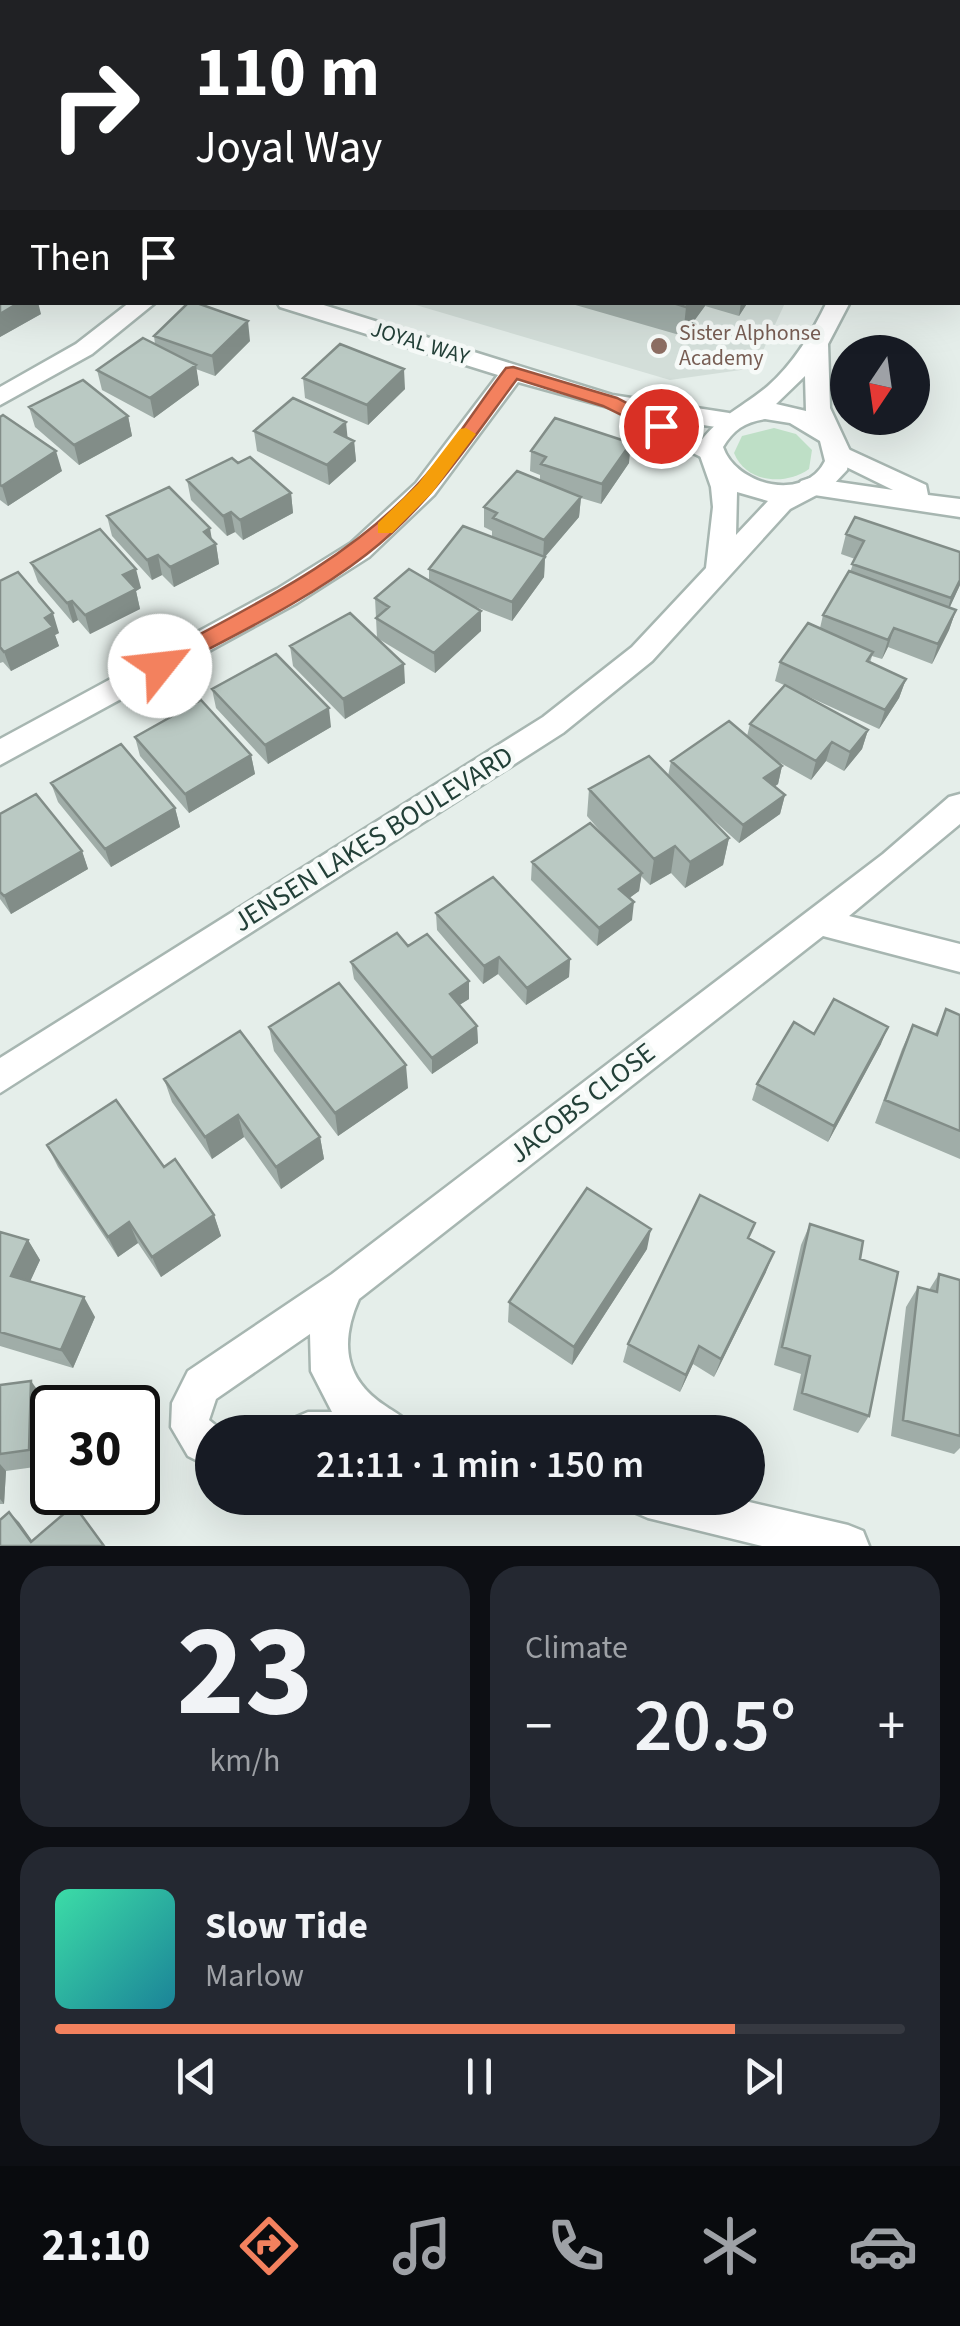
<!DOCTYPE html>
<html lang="en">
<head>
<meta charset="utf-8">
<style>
  :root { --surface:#171b24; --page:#242831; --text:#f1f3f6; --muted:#9ea1a6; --line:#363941; --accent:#f3815e }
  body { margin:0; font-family:"Source Sans 3",sans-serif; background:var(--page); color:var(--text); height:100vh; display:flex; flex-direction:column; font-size:38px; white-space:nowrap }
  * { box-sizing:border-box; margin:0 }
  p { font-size:32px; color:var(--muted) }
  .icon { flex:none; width:55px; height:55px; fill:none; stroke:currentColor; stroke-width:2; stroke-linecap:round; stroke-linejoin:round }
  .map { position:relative; height:1546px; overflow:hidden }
  .sheet { display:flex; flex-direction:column; gap:20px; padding:20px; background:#0d0f14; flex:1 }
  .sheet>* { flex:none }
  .top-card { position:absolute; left:0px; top:0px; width:960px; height:305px; box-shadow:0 10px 40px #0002; background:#202124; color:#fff; overflow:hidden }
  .needle { width:65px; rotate:193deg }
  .tools { position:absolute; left:830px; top:335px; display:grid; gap:20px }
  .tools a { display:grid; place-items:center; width:100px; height:100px; border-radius:50%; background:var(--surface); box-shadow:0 10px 40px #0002; font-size:50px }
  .speed { position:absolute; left:30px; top:1385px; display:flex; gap:20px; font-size:50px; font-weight:700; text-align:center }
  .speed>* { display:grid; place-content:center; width:130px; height:130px; border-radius:50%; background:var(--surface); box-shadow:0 10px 40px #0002; line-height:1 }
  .speed .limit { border:5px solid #111; border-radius:15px; background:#fff; color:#111 }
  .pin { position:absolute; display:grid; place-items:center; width:85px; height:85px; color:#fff; margin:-42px; border:5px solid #fff; border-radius:50%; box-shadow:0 2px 10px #0007 }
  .me { position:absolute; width:110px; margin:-55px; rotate:61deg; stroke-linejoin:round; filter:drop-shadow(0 0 8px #0008) }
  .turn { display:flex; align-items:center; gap:35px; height:210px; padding:0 30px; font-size:45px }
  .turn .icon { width:130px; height:130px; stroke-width:2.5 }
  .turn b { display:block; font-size:70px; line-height:85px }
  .then { display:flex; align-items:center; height:95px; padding:0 30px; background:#0003; gap:20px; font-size:38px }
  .big { font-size:75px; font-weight:600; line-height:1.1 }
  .sheet .tile { flex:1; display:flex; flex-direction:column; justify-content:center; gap:15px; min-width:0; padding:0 35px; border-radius:30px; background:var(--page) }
  .sheet .dial { align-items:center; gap:0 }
  .dial b { font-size:130px; line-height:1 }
  .song { display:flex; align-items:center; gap:30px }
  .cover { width:120px; height:120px; border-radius:15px; background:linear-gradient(135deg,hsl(160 70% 55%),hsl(190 70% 35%)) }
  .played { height:10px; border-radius:5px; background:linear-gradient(90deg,var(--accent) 80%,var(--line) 80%) }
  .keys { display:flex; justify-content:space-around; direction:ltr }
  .heat { display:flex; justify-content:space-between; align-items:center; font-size:55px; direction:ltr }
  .sheet .tiles { flex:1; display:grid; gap:20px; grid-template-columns:1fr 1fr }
  .tile:last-child { grid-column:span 2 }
  .trip { position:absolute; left:195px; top:1415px; width:570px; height:100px; border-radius:50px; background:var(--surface); box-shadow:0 10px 40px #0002; font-weight:600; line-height:100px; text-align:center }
  .dock { display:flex; height:160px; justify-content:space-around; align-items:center; background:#090b0e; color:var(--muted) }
  .dock .icon { width:70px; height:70px }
  .dock .on { color:var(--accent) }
  .dock b { font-size:45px; color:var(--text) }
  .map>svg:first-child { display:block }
  .built { fill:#d3ded9 }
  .green { fill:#bedfc6 }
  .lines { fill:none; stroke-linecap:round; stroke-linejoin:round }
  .minor-casing { stroke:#a7b6b1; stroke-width:5 }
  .tertiary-casing { stroke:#a7b6b1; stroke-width:5 }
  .minor { fill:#fff; fill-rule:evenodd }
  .tertiary { fill:#fff; fill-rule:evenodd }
  .wall { fill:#a0ada8 }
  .shaded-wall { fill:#828d88 }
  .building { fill:#bac9c3; stroke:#828d88; stroke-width:2.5 }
  .route { fill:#f3815e; stroke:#9e543d; stroke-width:2.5 }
  .slow { fill:#f59e0b }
  .education-dot { fill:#8d6e63; stroke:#f6faf8; stroke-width:4 }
  .labels { text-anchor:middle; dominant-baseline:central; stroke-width:9; stroke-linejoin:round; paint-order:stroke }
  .far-education-label { font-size:22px; fill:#785e54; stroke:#f6faf8; text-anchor:start }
  .far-street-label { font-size:22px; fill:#234038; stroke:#f6faf8 }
  .street-label { font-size:28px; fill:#234038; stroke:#f6faf8 }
</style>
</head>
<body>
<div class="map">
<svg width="960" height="1546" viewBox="0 0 960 1546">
  <rect width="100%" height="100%" fill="#e5eeea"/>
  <path class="built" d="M409,303H785L755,368L670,380Z"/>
  <path class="green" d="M774,428L796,434L812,450L809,469C785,486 746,483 734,453L742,436Z"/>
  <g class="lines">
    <defs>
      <path id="minor" d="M958,75L960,76V88L958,87Z
        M0,140H2V154H0Z
        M130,302H156L92,354L0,405V387L76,344Z
        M277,302H314L612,395L729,413L741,421L729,429L664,419L722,449L726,455L713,463L631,422L630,413L518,382L434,495L369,557L297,603L0,765V739L277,589L351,543L416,483L498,375L280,307Z
        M837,444L926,485L928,495L960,499V517L801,493L797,487L801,481L810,478L893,490L828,458L824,452L828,446Z
        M960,794V824L849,916L960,944V972L823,936L359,1299C340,1342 344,1378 384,1405C398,1415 406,1416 412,1432H288L294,1418L308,1412H332L311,1371L310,1334L216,1399L209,1420L224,1432H212V1468L188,1456L171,1427L172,1403L188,1371L332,1274L883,854L949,797Z
        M628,1498H732L848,1525L863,1531L869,1546H762L648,1518L634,1512Z"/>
      <path id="tertiary" d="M960,63V78L958,79V64Z
        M827,302H850L828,344L830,408L850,451L847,470L830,488L790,509L652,661L563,733L0,1093V1058L543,717L632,647L706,568L713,507L711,487L697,447C716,417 742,408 768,386C794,363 812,333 827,302ZM805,376L806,411L776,404ZM765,419L790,423L820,441L825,461C804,503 736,485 723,447C733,430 745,422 765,419ZM737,492L768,501L736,535Z"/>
    </defs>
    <use href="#minor" class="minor-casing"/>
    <use href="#tertiary" class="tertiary-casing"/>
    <use href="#minor" class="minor"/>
    <use href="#tertiary" class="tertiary"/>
  </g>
  <path class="wall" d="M0,0H65L66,2H2V51H0Z
    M206,0H309L307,2H202Z
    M513,0H870L869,2H513Z
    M2,241V302L41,314L0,337V242Z
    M565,302H748L739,316L705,306L683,336Z
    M154,336L250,341L215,376L196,369L199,385L154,418L102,390L97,370L155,344Z
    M303,378L405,389L368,425L305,398Z
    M29,407L128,416L132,436L79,465L35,427Z
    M0,417L62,471L8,506L0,500Z
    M254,431L347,437L354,441L356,461L329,485L257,451Z
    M531,451L629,463L601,504L581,498L579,517L545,557L544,577L512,621L471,605L481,611V631L435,673L377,638L375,598L429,581V569L492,537V531L484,527V507L540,480V475L530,471Z
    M238,463L291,493L293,513L243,540L235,532L227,536L191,500L187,480Z
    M107,516L212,541L216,544L219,564L174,587L162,575L152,580L112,536Z
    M855,517L960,585L949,608L956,610L949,630L932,664L888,647L882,659L872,656L870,663L906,679L899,698L879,729L794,690L868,730L862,749L844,771L826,761L811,780L777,761L782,766L778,784L774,787L785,795L780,814L739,843L701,809L729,838L723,865L685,888L671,873L650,885L641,876L639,891L629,898L632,920L597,946L531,880L532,862L614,847L587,816L589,789L668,776L671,761L747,736L750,724L784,685L775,681L780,662L820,628L823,615L850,572L855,559L841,554L846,534Z
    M31,563L141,588L136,591L140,609L90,634L78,620L73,623L38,582Z
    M0,581L59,633L55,635L59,646L11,671L3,662L0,663Z
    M290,646L405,683L345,719L293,666Z
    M212,689L331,727L268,764L216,708Z
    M135,737L251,755L255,774L189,813L140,756Z
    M51,783L175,808L180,827L111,867L58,802Z
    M0,814L82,851L88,869L11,914L0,899Z
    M436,913L570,959L569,977L526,1005L498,974L483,984L437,930Z
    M408,946L469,999L459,1005L477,1026L478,1043L432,1074L354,979L351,962Z
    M946,1009L960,1015V1159L875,1123L902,1049L913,1025L935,1034Z
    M269,1027L408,1088L338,1136L274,1051Z
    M814,1034L881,1044L828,1142L752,1100L757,1084Z
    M164,1079L320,1137L324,1159L281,1189L244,1137L212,1159L172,1102Z
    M47,1145L164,1167L214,1215L221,1236L161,1277L138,1243L118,1257L58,1167Z
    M810,1224L860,1259L869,1416L858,1433L793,1410L801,1374L774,1365L801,1245Z
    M0,1232L28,1240L40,1260L30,1281L95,1317L73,1368L0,1346Z
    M750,1239L766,1272L714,1377L693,1364L680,1392L623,1362L628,1344Z
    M647,1249L572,1365L508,1322L509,1302Z
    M939,1274L960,1280V1448L954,1454L891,1436L906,1307L918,1287L929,1290Z
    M0,1385L44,1399L42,1466L6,1471L4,1504H0Z"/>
  <path class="shaded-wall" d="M286,0H309L307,2H286Z
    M20,302H38L41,314L0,337V314Z
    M690,302H705V306L683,336L686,307Z
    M741,302H748L739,316Z
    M248,321L250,341L215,376L212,356Z
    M196,365L199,385L154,418L150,398Z
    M404,369L405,389L368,425L367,405Z
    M128,416L132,436L79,465L74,445Z
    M346,422L348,442L335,432Z
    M354,441L356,461L329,485L327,465Z
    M631,443L629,463L601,504L602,484Z
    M56,451L62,471L8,506L2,486Z
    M291,493L293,513L243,540L240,520Z
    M581,497L579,517L543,559L544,540Z
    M231,512L235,532L227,536L223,516Z
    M210,528L213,546L216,544L219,564L174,587L170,567L204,532Z
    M158,555L162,575L152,580L147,560Z
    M545,557L544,577L512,621V602Z
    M136,569L141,588L136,591L140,609L90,634L85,615L123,575Z
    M960,580V585L945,618L951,598Z
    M72,601L78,620L73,623L67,603Z
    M956,610L949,630L932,664L938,644Z
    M481,611V631L435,673L434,653Z
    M53,613L59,633L55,635L59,646L11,671L4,652L45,618Z
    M894,628L888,647L882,659L888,640Z
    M404,664L405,683L345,719L343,699Z
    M906,679L899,698L879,729L885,710Z
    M329,708L331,727L268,764L265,745Z
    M868,730L862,749L844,771L850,752Z
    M832,742L826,761L811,780L816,761Z
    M251,755L255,774L189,813L185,794Z
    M782,766L778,784L760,797L764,778Z
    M785,795L780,814L739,843L743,825Z
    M175,808L180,827L111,867L105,849Z
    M729,838L723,865L685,888L690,862Z
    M675,846L671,873L650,885L654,859Z
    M82,851L88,869L11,914L4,896Z
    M642,873L639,891L617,907L619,889Z
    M634,902L632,920L597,946L599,928Z
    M499,957L498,974L483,984L484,966Z
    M570,959L569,977L526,1005L527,988Z
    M469,981V999L450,1011V994Z
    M477,1026L478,1043L432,1074V1058Z
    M888,1027L881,1044L828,1142L834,1126Z
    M406,1065L408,1088L338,1136L335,1113Z
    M238,1115L244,1137L212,1159L205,1137Z
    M320,1137L324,1159L281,1189L276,1167Z
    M214,1215L221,1236L161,1277L152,1257Z
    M129,1222L138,1243L118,1257L108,1237Z
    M651,1229L647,1249L572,1365L574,1347Z
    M28,1240L40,1260L24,1295L11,1276Z
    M774,1252L766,1272L714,1377L721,1359Z
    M84,1297L95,1317L73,1368L61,1350Z
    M699,1346L693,1364L680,1392L686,1375Z
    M31,1381L44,1399L42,1466L29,1450Z
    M0,1464L6,1471L4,1504L0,1499Z
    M9,1512L19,1522L36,1546H35Z"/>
  <path class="building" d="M0,0H63V2H2V31L0,32Z
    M206,0H246L254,2H202Z
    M550,0H857L855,2H559Z
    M2,241V259L0,257V242Z
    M0,272L2,273V302H20L0,314Z
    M189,302H194L248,321L212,356L154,336Z
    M670,302H690L686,307Z
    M143,338L196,365L150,398L97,370Z
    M340,344L404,369L367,405L303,378Z
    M83,380L128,416L74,445L29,407Z
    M293,398L346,422L335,432L354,441L327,465L254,431Z
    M3,415L56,451L2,486L0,485V417Z
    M555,418L631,443L602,484L541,464L546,457L531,451Z
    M250,457L291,493L240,520L231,512L223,516L187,480L232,458L238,463Z
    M517,471L581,497L544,540L493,518L497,513L484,507Z
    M169,487L210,528L204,532L216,544L170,567L158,555L147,560L107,516Z
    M855,517L960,552V580L951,598L852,564L864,541L846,534Z
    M463,526L545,557L512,602L429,569Z
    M100,529L136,569L123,575L136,589L85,615L72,601L67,603L31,563Z
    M409,569L481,611L434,653L376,618L389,607L375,598Z
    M849,571L956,610L938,644L894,628L888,640L823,615Z
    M18,572L53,613L45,618L53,627L4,652L0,647V581Z
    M350,613L404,664L343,699L290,646Z
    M808,623L873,652L867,661L906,679L885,710L780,662Z
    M276,654L329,708L265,745L212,689Z
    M785,685L868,730L850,752L832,742L816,761L750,724Z
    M201,700L251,755L185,794L135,737Z
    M729,721L782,766L764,778L785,795L743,825L671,761Z
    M121,744L175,808L105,849L51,783Z
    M649,756L729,838L690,862L675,846L654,859L589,789Z
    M36,794L82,851L4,896L0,892V814Z
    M590,823L642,873L619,889L634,902L599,928L532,862Z
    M493,877L570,959L527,988L499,957L484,966L436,913Z
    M397,933L408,946L427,934L469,981L450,994L477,1026L432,1058L351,962Z
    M339,983L406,1065L335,1113L269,1027Z
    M834,999L888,1027L834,1126L757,1084L794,1022L814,1034Z
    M946,1009L960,1015V1131L885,1100L913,1025L937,1035Z
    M240,1031L320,1137L276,1167L238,1115L205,1137L164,1079Z
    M116,1100L164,1167L175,1159L214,1215L152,1257L129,1222L108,1237L47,1145Z
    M587,1188L651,1229L574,1347L509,1302Z
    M700,1195L755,1223L748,1238L774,1252L721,1359L699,1346L686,1375L628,1344Z
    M810,1224L863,1241L860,1259L898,1272L869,1416L802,1393L810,1356L782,1347Z
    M0,1232L28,1240L11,1276L84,1297L61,1350L0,1332Z
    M939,1274L960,1280V1436L903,1420L918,1287L937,1292Z
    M31,1381L29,1450L0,1454V1385Z
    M74,1505L104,1546H0V1520L9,1512L31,1542Z"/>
  <path class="route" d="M513,367L617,398L670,426L661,433L654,431L603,406L517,379C471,441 428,507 367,554C307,601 234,635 167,671H152L149,666L152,660C245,609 346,563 418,484C451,449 477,406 506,368Z"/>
  <path class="slow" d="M466,428L476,434L432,493L392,533H378V523L418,484L460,429Z"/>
  <circle class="education-dot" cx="659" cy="346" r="10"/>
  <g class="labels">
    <g class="far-education-label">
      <text x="679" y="333">Sister Alphonse<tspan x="679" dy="25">Academy</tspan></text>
    </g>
    <g class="far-street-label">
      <text transform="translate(420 343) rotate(17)">JOYAL WAY</text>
    </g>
    <g class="street-label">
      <text transform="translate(373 839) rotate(-32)">JENSEN LAKES BOULEVARD</text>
      <text transform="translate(582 1103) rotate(-38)">JACOBS CLOSE</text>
    </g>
  </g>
</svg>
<div class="tools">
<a><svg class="needle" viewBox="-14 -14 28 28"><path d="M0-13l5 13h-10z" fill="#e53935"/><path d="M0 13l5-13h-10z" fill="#9ea1a6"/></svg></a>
</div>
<div class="speed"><div class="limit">30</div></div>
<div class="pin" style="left:661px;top:426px;background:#d93025"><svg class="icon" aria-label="arrive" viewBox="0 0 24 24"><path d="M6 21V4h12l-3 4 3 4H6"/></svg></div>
<svg class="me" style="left:160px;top:666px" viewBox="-20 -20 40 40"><circle r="19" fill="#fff"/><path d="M0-13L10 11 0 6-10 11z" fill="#f3815e"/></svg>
<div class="trip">21:11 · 1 min · 150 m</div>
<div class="top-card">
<div class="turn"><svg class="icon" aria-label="right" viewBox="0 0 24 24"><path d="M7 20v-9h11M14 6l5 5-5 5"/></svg><div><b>110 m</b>Joyal Way</div></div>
<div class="then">Then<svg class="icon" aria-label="arrive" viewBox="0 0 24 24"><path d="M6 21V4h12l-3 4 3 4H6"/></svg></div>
</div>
</div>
<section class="sheet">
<div class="tiles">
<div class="tile dial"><b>23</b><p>km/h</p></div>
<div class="tile"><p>Climate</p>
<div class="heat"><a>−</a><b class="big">20.5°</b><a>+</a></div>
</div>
<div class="tile">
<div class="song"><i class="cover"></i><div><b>Slow Tide</b><p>Marlow</p></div></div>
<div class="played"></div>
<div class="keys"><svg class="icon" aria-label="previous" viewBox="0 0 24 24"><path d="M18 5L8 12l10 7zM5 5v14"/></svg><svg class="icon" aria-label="pause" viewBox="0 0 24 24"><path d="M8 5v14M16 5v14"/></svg><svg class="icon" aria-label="next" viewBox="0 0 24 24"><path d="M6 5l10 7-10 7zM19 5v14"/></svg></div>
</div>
</div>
</section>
<nav class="dock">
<b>21:10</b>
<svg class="icon on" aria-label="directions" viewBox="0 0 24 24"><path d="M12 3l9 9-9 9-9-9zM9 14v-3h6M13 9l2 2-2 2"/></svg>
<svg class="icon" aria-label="music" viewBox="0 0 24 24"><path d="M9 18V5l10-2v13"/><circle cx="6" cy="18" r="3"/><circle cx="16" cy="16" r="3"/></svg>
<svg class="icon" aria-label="phone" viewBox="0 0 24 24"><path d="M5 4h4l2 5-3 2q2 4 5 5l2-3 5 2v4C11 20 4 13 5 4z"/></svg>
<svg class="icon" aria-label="climate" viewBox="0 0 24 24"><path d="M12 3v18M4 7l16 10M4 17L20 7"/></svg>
<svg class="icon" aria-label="car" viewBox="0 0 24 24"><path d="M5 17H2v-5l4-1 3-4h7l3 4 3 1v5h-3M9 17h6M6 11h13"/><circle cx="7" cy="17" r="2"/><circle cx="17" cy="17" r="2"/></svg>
</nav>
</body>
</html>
